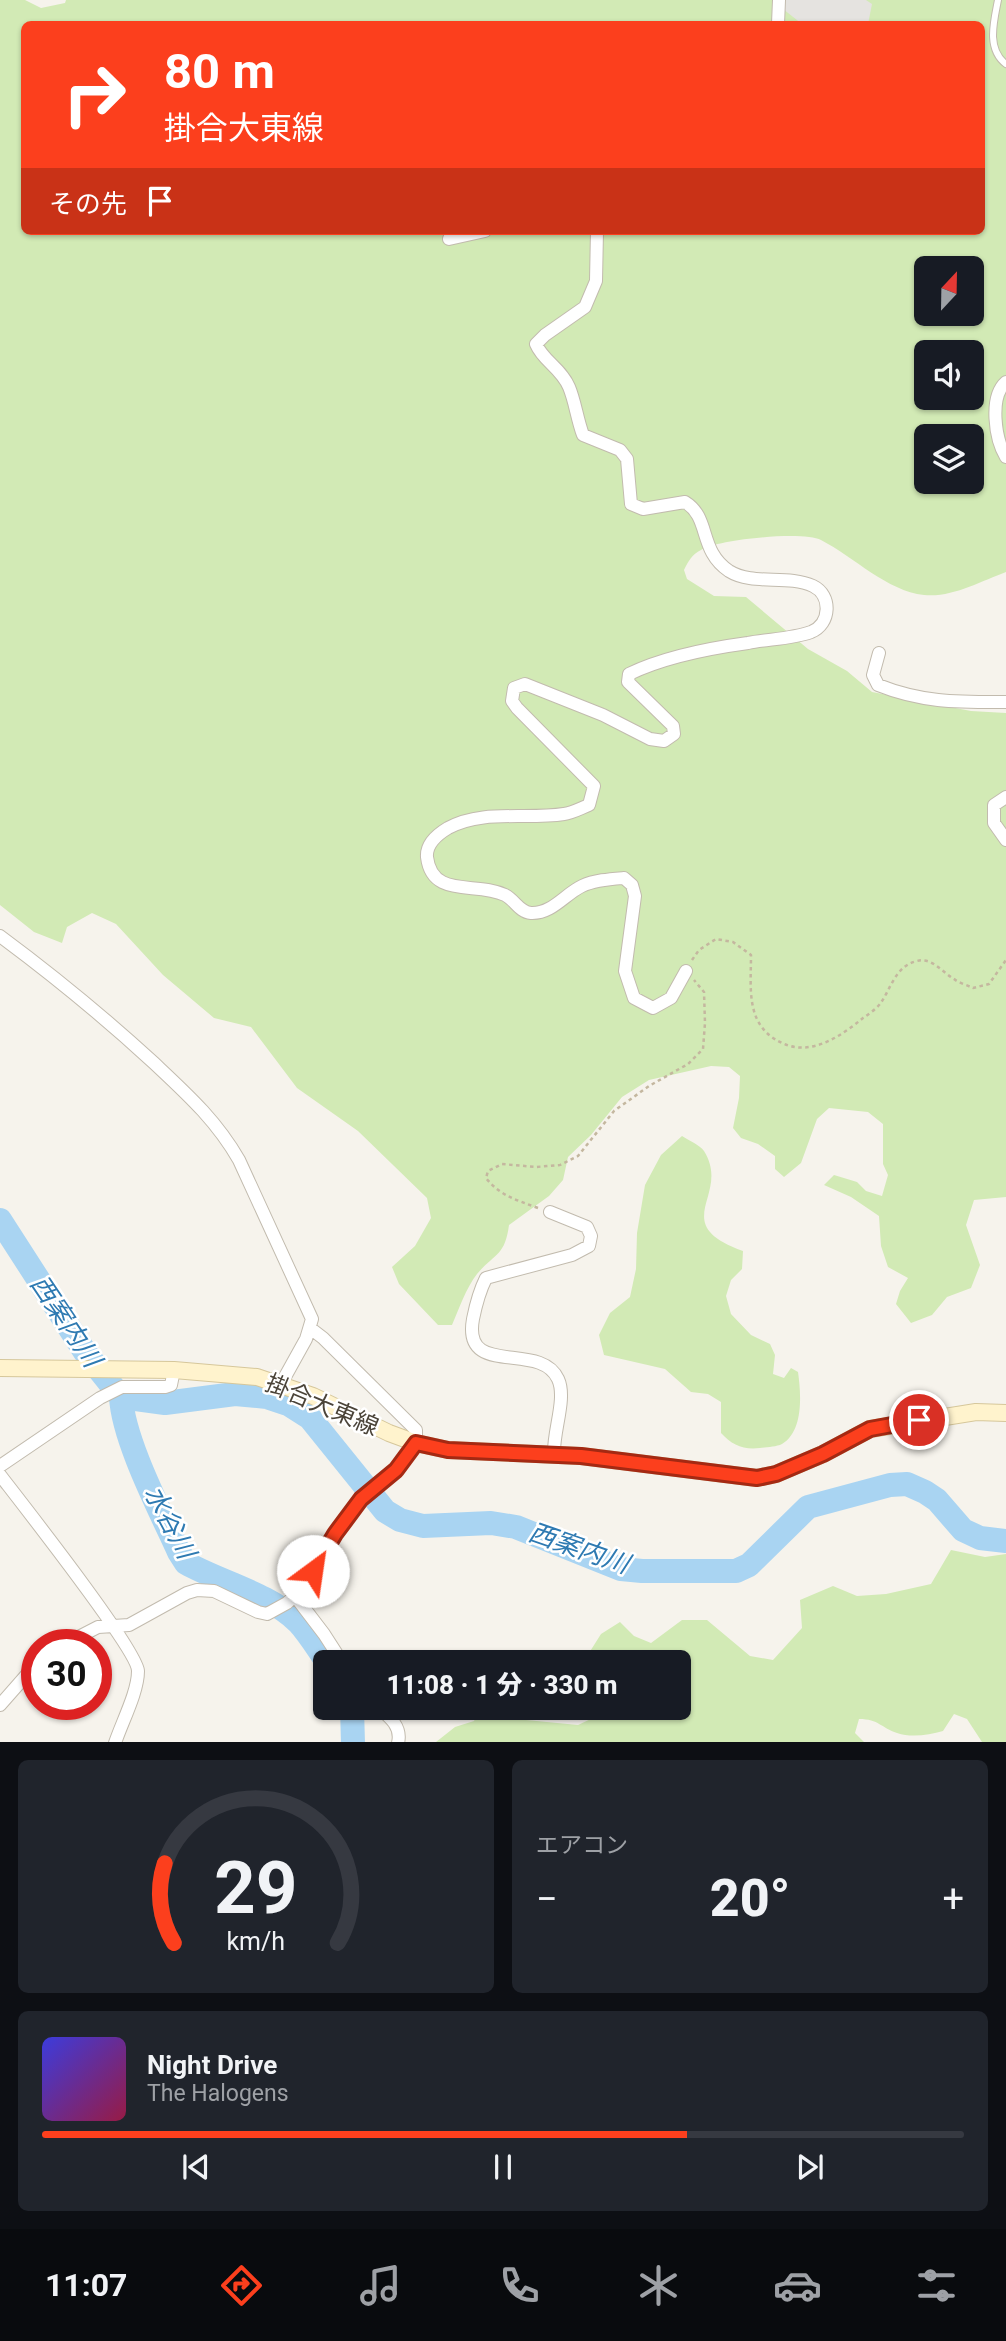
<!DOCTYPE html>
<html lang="ja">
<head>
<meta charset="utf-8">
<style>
  :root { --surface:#171b24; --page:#20242c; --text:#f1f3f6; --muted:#9ea1a6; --line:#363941; --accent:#fc3f1d }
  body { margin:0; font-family:Roboto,"Noto Sans JP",sans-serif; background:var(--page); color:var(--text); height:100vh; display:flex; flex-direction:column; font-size:26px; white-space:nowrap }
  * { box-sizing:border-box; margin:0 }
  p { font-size:23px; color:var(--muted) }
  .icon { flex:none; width:38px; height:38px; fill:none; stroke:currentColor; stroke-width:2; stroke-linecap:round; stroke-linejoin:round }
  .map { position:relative; height:1742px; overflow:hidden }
  .side { display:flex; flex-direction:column; gap:18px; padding:18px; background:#0d0f14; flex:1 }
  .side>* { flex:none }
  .hud { position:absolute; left:21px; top:21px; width:964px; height:214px; border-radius:10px; box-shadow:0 2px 5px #0004; background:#fc3f1d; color:#fff; overflow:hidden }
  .needle { width:46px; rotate:22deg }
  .fabs { position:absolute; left:914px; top:256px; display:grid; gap:14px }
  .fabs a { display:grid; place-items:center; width:70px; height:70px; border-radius:10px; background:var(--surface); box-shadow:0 2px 5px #0004; font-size:35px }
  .speed { position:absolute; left:21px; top:1629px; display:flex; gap:14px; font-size:35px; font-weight:700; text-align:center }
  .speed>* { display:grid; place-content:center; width:91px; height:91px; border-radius:50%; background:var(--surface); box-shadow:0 2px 5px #0004; line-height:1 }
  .speed .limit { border:10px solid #d22; background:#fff; color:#111 }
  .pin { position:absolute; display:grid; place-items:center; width:60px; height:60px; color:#fff; margin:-30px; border:4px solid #fff; border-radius:50%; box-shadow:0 2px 7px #0007 }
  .me { position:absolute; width:77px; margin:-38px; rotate:31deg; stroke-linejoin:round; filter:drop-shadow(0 0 5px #0008) }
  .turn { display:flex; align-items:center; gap:24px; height:147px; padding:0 28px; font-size:32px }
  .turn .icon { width:91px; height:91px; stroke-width:2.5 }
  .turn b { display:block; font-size:49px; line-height:60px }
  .then { display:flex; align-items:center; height:66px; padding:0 28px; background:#0003; gap:14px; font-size:26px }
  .big { font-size:52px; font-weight:800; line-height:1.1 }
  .side .widget { flex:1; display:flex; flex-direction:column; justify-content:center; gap:10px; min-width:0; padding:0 24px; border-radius:10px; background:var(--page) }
  .side .dial { align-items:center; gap:0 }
  .dial svg { height:182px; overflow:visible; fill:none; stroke:var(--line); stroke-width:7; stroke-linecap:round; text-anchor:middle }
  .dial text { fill:var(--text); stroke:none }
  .song { display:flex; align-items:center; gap:21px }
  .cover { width:84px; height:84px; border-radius:10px; background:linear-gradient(135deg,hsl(240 70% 55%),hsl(340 70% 35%)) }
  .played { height:7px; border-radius:4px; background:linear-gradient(90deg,var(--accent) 70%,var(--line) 70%) }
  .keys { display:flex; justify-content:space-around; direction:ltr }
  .heat { display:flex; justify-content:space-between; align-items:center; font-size:38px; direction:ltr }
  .side .tiles { flex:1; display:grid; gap:18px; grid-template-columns:1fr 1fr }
  .widget:last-child { grid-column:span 2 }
  .trip { position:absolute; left:313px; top:1650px; width:378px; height:70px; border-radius:10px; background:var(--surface); box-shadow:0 2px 5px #0004; font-weight:800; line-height:70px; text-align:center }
  .tabs { display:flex; height:112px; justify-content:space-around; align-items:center; background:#090b0e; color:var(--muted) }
  .tabs .icon { width:49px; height:49px }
  .tabs .selected { color:var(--accent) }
  .tabs b { font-size:32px; color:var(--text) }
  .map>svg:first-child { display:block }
  .green { fill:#d2eab5; fill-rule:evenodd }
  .parking { fill:#e5e3e0 }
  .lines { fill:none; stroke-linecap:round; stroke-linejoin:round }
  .river { stroke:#a9d4f2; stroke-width:24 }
  .lane-casing { stroke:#c2bbae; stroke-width:8 }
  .street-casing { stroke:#c2bbae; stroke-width:14 }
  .secondary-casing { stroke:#d6c79b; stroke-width:18 }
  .path { stroke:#c4b79f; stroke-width:2.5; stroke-dasharray:3.5 3.5; stroke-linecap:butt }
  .lane { stroke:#fff; stroke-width:6 }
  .street { stroke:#fff; stroke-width:12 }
  .secondary { stroke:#fff3cd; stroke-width:16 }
  .route-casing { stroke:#a42913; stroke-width:18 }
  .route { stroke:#fc3f1d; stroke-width:12 }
  .labels { text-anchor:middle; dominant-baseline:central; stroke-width:5; stroke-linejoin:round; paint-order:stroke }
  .street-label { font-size:24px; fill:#4b4439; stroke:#fff }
  .water-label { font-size:26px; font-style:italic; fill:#2e7ab2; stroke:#fff }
</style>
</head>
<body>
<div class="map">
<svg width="1006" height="1743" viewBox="0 0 1006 1743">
  <rect width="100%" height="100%" fill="#f6f3ec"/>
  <path class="green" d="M0,0H25L41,8L65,3L66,0H1006V572C981,581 952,598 924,595C887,591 854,557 821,540C804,531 718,539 701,550C692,554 688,562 684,570L687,579L714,596L746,597L808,649L847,671L872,692L971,711L1006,713V1197L974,1200L966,1225L980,1265L971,1288L947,1297L932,1315L911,1323L896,1304L900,1291L908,1278L888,1267L881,1246L879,1216L851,1197L824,1185L834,1175L857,1182L866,1191L882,1196L888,1175L883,1164V1124L868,1112L829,1108L817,1119L801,1163L784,1177L775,1169V1156L758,1144L741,1138L733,1128L739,1098L740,1076L729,1067L711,1066L649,1080L622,1097L591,1135L568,1157L563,1180L549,1196L509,1225C505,1256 495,1253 477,1274C466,1288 459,1309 452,1325H438L399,1284L392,1267L415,1246L431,1218L427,1198L358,1131L297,1088L251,1027L214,1018L163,975L116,924L92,913L67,927L62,943L34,932L0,905ZM24,24H982V231H24ZM926,268H971V313H926ZM926,352H971V397H926ZM926,436H971V481H926Z
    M682,1136C688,1140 700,1145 704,1151C732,1196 666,1223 743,1251L742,1269L731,1280L726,1296L731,1314L751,1335L770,1344L775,1355L773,1374L784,1378L791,1368L798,1372C801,1393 804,1431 782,1444C776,1447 767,1447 760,1448C743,1450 732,1445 721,1433V1402L708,1394L691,1392L665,1369L604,1355L599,1335L610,1313L630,1297L636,1269L637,1233L645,1185L661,1155Z
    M951,1550L985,1557L1006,1554V1742H982L967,1719L954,1714L943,1731C929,1735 911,1738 897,1733C881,1728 879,1719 859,1719L855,1733L864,1742H436L455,1727L474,1721L480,1708H517L526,1720L578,1725L595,1717L598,1708H679V1662H590L589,1653L601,1634L620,1622L634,1636L651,1643L682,1620H707L750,1656L773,1660L802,1628L800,1600L833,1586L857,1596L886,1594L931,1584Z"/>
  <path class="parking" d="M782,0H866L872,4L868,24H802L783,9Z"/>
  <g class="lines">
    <path class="river" d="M0,1220L85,1352L121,1397L165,1403L235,1394L267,1397L288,1404L310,1418L385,1511L400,1520L423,1526L491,1523L516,1527L621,1569L642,1571H736L749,1565L808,1507L890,1485L907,1484L925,1492L937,1500L963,1530L980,1538L1006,1541
      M121,1397C123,1440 161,1512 179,1552L186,1563C222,1583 268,1593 298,1622C309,1634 318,1649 327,1662
      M352,1708L353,1743"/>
    <defs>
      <path id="lane" d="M998,0C994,21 986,49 1006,64"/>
      <path id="street" d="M778,24L779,0
        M452,231L449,239L485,231
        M597,231L596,281L585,307L545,335L536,344C543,361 561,368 569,387C575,401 577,419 583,435L620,450L627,459L631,504L643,509L685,502C711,518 698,550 729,571C753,586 787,574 813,586C832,595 831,624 811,632C792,639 768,639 748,643C711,648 662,658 629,674L628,682L673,726L674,734L664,741L650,739L603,715L525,684L514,688L512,701L517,708L594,786L589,805C581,808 572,813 564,814C525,820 483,809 448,828C438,834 426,844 427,857C432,899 476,881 505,895C515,900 519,912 531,913C552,914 565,894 582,886C595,880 611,879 624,878L632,885L635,896L625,971L634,998L653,1008L671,998L686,971
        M1006,382C989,397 995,439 1006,457
        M879,653L873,675L878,685C923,703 959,702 1006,702
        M1006,797L994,805V823L1006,840
        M0,936C54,976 105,1018 154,1063C187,1094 216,1120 239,1160L312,1319L306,1339L281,1384
        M550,1212L587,1227L591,1236L589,1246L572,1255L486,1278C479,1292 476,1304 473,1319C462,1379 540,1340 558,1379C567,1398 553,1431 554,1454
        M0,1466L100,1398L122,1387H165L171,1385L174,1370
        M0,1475C20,1501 138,1651 138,1671C138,1692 122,1722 115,1743
        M295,1596L324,1634L342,1662
        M63,1645L98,1627L129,1625L187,1593L197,1590L214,1591L258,1612L267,1614L287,1603L302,1589L335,1534L361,1499L396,1470L416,1443V1430L323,1338L310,1328
        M0,1705L37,1663
        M379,1708C390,1717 402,1727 398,1743"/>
      <path id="secondary" d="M0,1368L174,1370L257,1377L313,1396L389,1433L416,1443L448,1450L581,1456L757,1478L776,1474L823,1454L870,1429L976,1412L1006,1413"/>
    </defs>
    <use href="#lane" class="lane-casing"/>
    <use href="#street" class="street-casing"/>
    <use href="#secondary" class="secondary-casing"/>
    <path class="path" d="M692,960L699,950L716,939L733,942L751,955C751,989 745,1026 782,1043C811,1057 841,1036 863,1018C869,1014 876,1009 880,1004C891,989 895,966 917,961C932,957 942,972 954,979C959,983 967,985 973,988L989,984L1006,960
      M538,1208C517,1200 500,1196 486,1178L488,1171L502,1164L536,1167L560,1165L578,1156L614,1111L649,1086L688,1064L703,1049L705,1023L704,992L694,980"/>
    <use href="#lane" class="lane"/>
    <use href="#street" class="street"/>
    <use href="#secondary" class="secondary"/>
  </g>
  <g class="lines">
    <defs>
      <path id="route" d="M313,1571L335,1534L361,1499L396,1470L416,1443L448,1450L581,1456L757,1478L776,1474L823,1454L870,1429L919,1420"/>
    </defs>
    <use href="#route" class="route-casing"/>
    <use href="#route" class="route"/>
  </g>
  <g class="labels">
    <g class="street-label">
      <text transform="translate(322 1405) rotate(23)">掛合大東線</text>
    </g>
    <g class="water-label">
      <text transform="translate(66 1321) rotate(56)">西案内川</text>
      <text transform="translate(170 1522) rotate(62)">水谷川</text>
      <text transform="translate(579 1548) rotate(19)">西案内川</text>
    </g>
  </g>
</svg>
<div class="fabs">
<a><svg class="needle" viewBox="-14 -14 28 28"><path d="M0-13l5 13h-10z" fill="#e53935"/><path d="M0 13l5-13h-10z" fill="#9ea1a6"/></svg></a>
<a><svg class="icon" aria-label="sound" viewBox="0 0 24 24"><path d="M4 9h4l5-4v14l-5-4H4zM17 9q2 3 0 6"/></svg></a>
<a><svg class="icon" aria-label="layers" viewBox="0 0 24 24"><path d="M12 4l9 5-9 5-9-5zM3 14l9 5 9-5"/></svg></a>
</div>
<div class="speed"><div class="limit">30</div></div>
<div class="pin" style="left:919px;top:1420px;background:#d93025"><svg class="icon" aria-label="arrive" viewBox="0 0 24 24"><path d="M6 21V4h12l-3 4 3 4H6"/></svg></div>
<svg class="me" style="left:313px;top:1571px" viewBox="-20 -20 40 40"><circle r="19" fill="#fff"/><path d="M0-13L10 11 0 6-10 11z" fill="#fc3f1d"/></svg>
<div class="trip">11:08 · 1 分 · 330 m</div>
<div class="hud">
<div class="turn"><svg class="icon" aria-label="right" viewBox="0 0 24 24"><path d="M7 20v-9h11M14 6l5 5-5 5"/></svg><div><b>80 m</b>掛合大東線</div></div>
<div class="then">その先<svg class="icon" aria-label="arrive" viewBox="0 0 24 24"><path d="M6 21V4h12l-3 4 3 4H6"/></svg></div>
</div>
</div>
<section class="side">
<div class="tiles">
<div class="widget dial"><svg viewBox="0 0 100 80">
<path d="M14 69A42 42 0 1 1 86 69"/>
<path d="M14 69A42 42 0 0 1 10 34" stroke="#fc3f1d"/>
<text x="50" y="56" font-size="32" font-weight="700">29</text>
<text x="50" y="72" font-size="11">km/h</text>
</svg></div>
<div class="widget"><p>エアコン</p>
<div class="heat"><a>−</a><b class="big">20°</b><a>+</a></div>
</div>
<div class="widget">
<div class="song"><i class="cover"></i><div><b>Night Drive</b><p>The Halogens</p></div></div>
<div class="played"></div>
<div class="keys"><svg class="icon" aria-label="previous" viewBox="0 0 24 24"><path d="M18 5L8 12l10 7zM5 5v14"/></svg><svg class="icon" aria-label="pause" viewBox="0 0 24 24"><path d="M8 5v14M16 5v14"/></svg><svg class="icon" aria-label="next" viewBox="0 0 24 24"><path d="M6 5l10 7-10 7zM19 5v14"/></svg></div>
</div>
</div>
</section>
<nav class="tabs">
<b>11:07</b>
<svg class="icon selected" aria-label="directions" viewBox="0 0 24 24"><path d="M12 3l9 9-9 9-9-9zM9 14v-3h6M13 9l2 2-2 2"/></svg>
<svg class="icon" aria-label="music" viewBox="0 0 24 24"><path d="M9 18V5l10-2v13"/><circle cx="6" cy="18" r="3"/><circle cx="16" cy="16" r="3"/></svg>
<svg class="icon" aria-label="phone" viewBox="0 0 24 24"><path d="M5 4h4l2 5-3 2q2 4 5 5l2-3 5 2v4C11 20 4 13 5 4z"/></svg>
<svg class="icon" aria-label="climate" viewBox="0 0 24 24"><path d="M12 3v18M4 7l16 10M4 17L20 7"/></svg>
<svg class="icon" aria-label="car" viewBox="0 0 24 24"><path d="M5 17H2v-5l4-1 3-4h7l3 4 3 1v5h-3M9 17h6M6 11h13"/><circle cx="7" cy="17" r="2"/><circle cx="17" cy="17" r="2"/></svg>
<svg class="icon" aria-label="filters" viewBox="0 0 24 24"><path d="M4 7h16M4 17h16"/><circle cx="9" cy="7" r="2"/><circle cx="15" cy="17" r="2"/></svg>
</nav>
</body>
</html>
